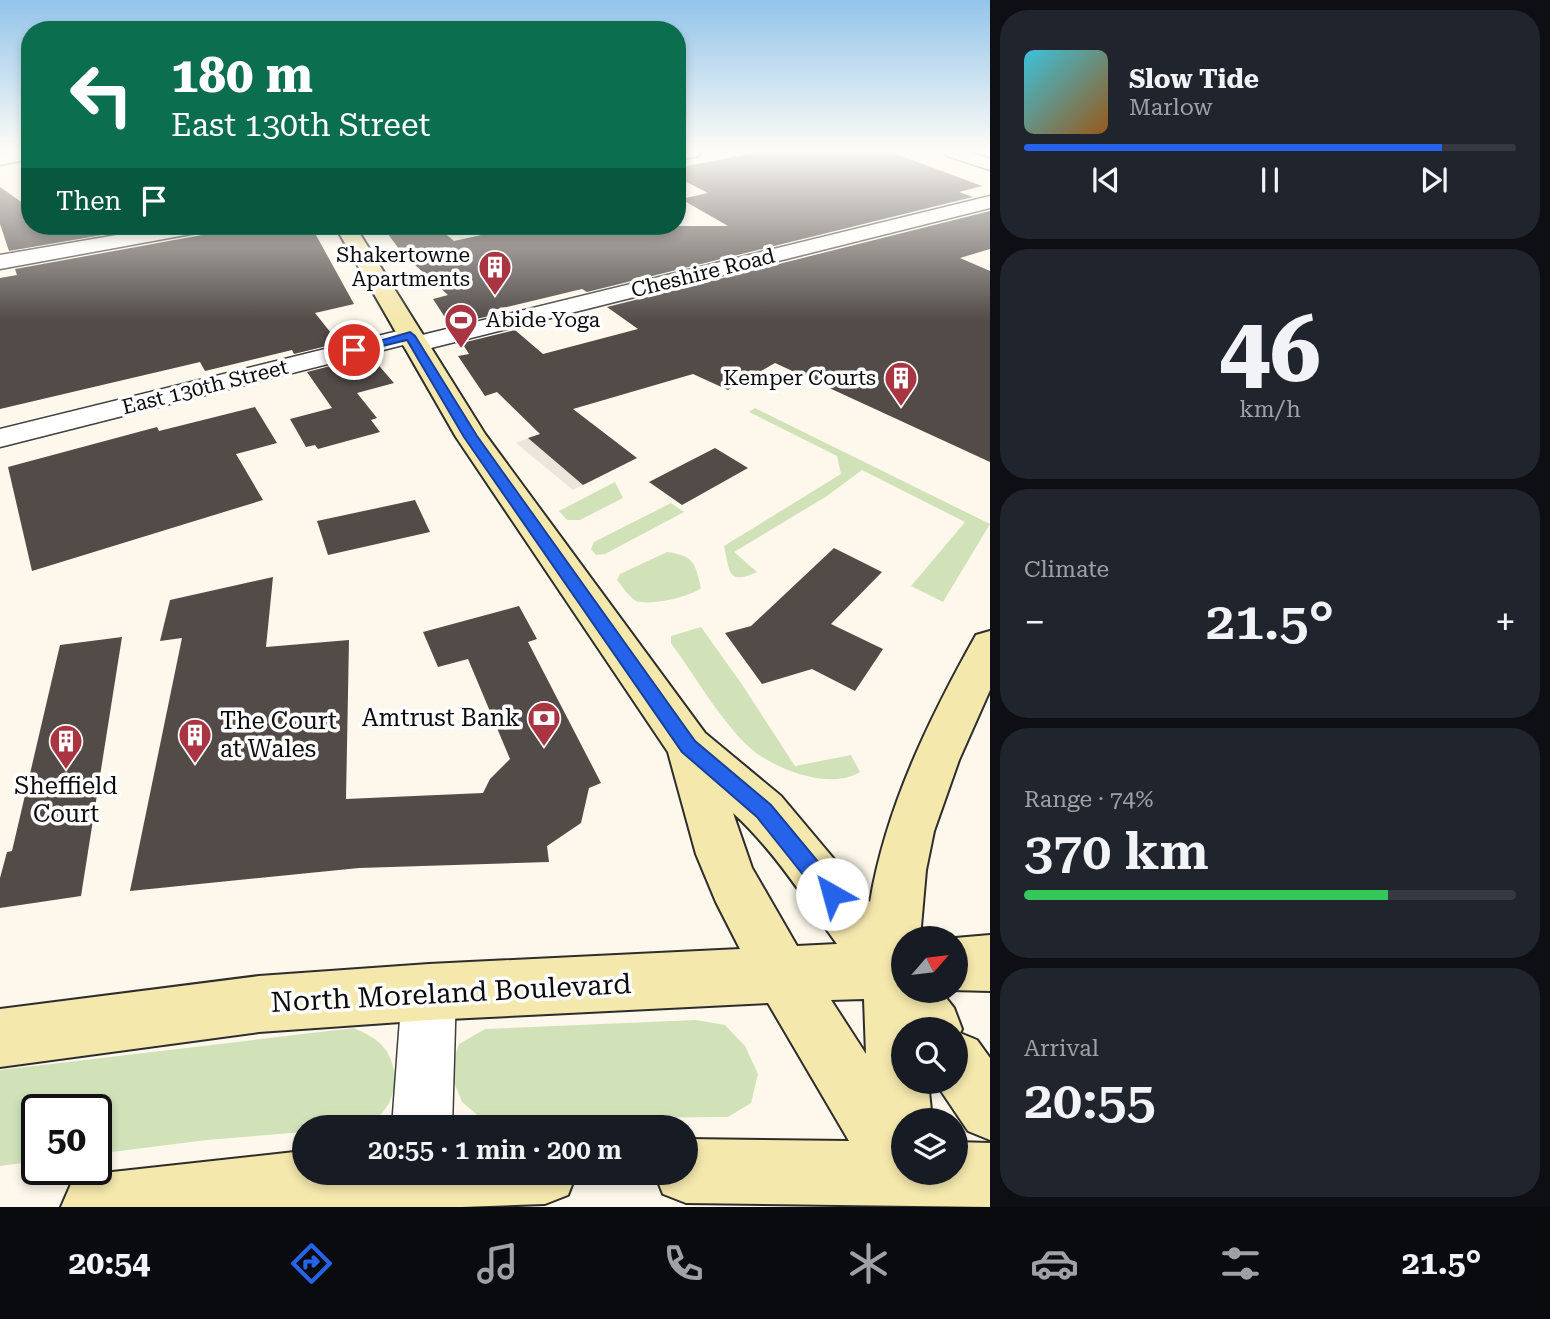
<!DOCTYPE html>
<html lang="en">
<head>
<meta charset="utf-8">
<style>
  :root { --surface:#171b24; --page:#20242c; --text:#f1f3f6; --muted:#9ea1a6; --line:#363941; --accent:#2563eb }
  body { margin:0; font-family:"Roboto Serif",serif; background:var(--page); color:var(--text); height:100vh; display:flex; flex-direction:column; font-size:26px; white-space:nowrap }
  * { box-sizing:border-box; margin:0 }
  p { font-size:23px; color:var(--muted) }
  .icon { flex:none; width:38px; height:38px; fill:none; stroke:currentColor; stroke-width:2; stroke-linecap:round; stroke-linejoin:round }
  .map { position:relative; flex:1; overflow:hidden }
  .details { display:flex; flex-direction:column; gap:10px; padding:10px; background:#0d0f14; width:560px }
  .details>* { flex:none }
  .hud { position:absolute; left:21px; top:21px; width:665px; height:214px; border-radius:28px; box-shadow:0 4px 10px #0003; background:#0b6e4f; color:#fff; overflow:hidden }
  .needle { width:46px; rotate:62deg }
  .fabs { position:absolute; left:891px; top:926px; display:grid; gap:14px }
  .fabs a { display:grid; place-items:center; width:77px; height:77px; border-radius:50%; background:var(--surface); box-shadow:0 4px 10px #0003; font-size:35px }
  .speed { position:absolute; left:21px; top:1094px; display:flex; gap:14px; font-size:35px; font-weight:700; text-align:center }
  .speed>* { display:grid; place-content:center; width:91px; height:91px; border-radius:50%; background:var(--surface); box-shadow:0 4px 10px #0003; line-height:1 }
  .speed .limit { border:4px solid #111; border-radius:10px; background:#fff; color:#111 }
  .pin { position:absolute; display:grid; place-items:center; width:60px; height:60px; color:#fff; margin:-30px; border:4px solid #fff; border-radius:50%; box-shadow:0 2px 7px #0007 }
  .me { position:absolute; width:77px; margin:-38px; rotate:322deg; stroke-linejoin:round; filter:drop-shadow(0 0 5px #0008) }
  .turn { display:flex; align-items:center; gap:24px; height:147px; padding:0 35px; font-size:32px }
  .turn .icon { width:91px; height:91px; stroke-width:2.5 }
  .turn b { display:block; font-size:49px; line-height:60px }
  .then { display:flex; align-items:center; height:66px; padding:0 35px; background:#0003; gap:14px; font-size:26px }
  .big { font-size:52px; font-weight:600; line-height:1.1 }
  .details .tile { flex:1; display:flex; flex-direction:column; justify-content:center; gap:10px; min-width:0; padding:0 24px; border-radius:28px; background:var(--page) }
  .details .dial { align-items:center; gap:0 }
  .dial b { font-size:91px; line-height:1 }
  .song { display:flex; align-items:center; gap:21px }
  .cover { width:84px; height:84px; border-radius:10px; background:linear-gradient(135deg,hsl(190 70% 55%),hsl(30 70% 35%)) }
  .played { height:7px; border-radius:4px; background:linear-gradient(90deg,var(--accent) 85%,var(--line) 85%) }
  .keys { display:flex; justify-content:space-around; direction:ltr }
  .heat { display:flex; justify-content:space-between; align-items:center; font-size:38px; direction:ltr }
  .charge { height:10px; border-radius:5px; background:linear-gradient(90deg,#34c759 74%,var(--line) 0) }
  .trip { position:absolute; left:292px; top:1115px; width:406px; height:70px; border-radius:35px; background:var(--surface); box-shadow:0 4px 10px #0003; font-weight:600; line-height:70px; text-align:center }
  .dock { display:flex; height:112px; justify-content:space-around; align-items:center; background:#090b0e; color:var(--muted) }
  .dock .icon { width:49px; height:49px }
  .dock .selected { color:var(--accent) }
  .dock b { font-size:32px; color:var(--text) }
  main { display:flex; flex:1; min-height:0 }
  .map>svg:first-child { display:block }
  .green { fill:#d1e2b9 }
  .plaza { fill:#ebe5db }
  .building { fill:#524b48 }
  .lines { fill:none; stroke-linecap:round; stroke-linejoin:round }
  .street-casing { stroke:#3e3e3e; stroke-width:3 }
  .secondary-casing { stroke:#2d2d2d; stroke-width:4 }
  .street { fill:#fff; fill-rule:evenodd }
  .secondary { fill:#f5e8ad; fill-rule:evenodd }
  .route { fill:#2563eb; stroke:#184099; stroke-width:2 }
  .labels { text-anchor:middle; dominant-baseline:central; stroke-width:7; stroke-linejoin:round; paint-order:stroke }
  .far-poi-label { font-size:21px; fill:#0b0b0b; stroke:#fff; text-anchor:end }
  .far-street-label { font-size:21px; fill:#0b0b0b; stroke:#fff }
  .poi-label { font-size:24px; fill:#0b0b0b; stroke:#fff; text-anchor:end }
  .near-street-label { font-size:28px; fill:#0b0b0b; stroke:#fff }
</style>
</head>
<body>
<main>
<div class="map">
<svg width="990" height="1207" viewBox="0 0 990 1207">
  <rect width="100%" height="100%" fill="#fdf8eb"/>
  <path class="green" d="M755,408L990,524L943,602L911,586L965,522L862,470L827,496L734,552L757,572C727,586 730,571 724,546L841,474L837,456L749,412Z
    M615,482L623,498L580,520H567L559,511Z
    M671,503L684,512L605,554L596,555L591,549L594,542Z
    M667,552C695,556 695,563 701,588C690,597 650,606 636,601C629,597 623,587 617,580L620,574Z
    M701,627L741,683L795,766L851,755L860,772C830,791 773,769 749,747C721,721 694,675 671,643V636Z
    M696,1020L725,1025L745,1046L758,1074L751,1103L728,1117L482,1119L462,1102L450,1072L459,1044L485,1029Z
    M354,1028C365,1033 378,1039 385,1049C405,1077 393,1118 359,1127C343,1131 321,1127 304,1127V1132L207,1140L96,1154V1110H37V1161L0,1166V1070Z"/>
  <path class="plaza" d="M528,438L583,485L573,490L516,443Z"/>
  <path class="building" d="M759,152H891L982,186L959,192L973,197L587,292L582,289L494,310L498,314L450,325L433,299L448,295L402,253L382,226H436L454,241L523,226H728L681,199L708,193L677,177V168Z
    M0,187L30,208V226H155L9,251L0,224Z
    M990,211V249L960,258L990,271V462L775,363L728,390L693,374L573,409L637,458L583,485L528,438L540,434L497,392L485,396L458,356L469,354L462,343L515,330L543,354L638,329L607,307Z
    M215,226H311L354,304L315,313L339,343L294,354L292,350L205,371L200,362L0,409V278L17,275L15,269L202,235L211,232Z
    M354,360L357,364L374,360L394,383L357,393L377,418L371,420L380,432L318,449L315,445L306,447L290,419L332,408L307,372Z
    M255,407L277,443L236,454L263,500L32,571L8,467L157,427L159,431Z
    M715,448L748,468L682,505L649,482Z
    M415,500L430,532L328,555L317,521Z
    M834,548L882,572L831,624L883,649L855,691L812,669L762,684L725,633L751,626Z
    M273,577L266,647L349,640L346,799L483,793L490,779L510,759L468,659L438,667L423,632L519,606L537,639L528,642L601,783L589,788L581,823L547,846L549,862L359,868L130,891L182,638L160,641L170,600Z
    M122,637L81,896L0,908V878L7,852L12,851L60,645Z"/>
  <g class="lines">
    <defs>
      <path id="street" d="M14,152H30V159L0,165V155Z
        M677,152H700L698,156L677,160Z
        M945,152H970L990,159V170L947,156Z
        M990,196V208L415,352L406,349L403,345L0,447V429L410,328L419,331L422,335Z
        M169,226H212L209,230L202,232L0,269V255Z
        M429,965L448,973L456,992L452,1127H392L402,992L410,973Z"/>
      <path id="secondary" d="M335,226H355L485,434L705,733L781,796L870,902C886,807 929,719 976,635L990,631V690L959,760L934,831L926,870L920,938H903V990H940L954,1008L962,1029L960,1033L977,1040L990,1058V1140L968,1131L935,1082H956V1029H903V1082H928L932,1120H903V1172H956V1142L990,1143V1207L686,1203L663,1194L654,1172H686V1139L849,1141L768,1003L429,1020L259,1032L0,1067V1009L259,976L429,964L740,949L716,902L696,854L668,752L456,437ZM733,813C774,850 805,900 837,944L797,946L752,868ZM864,999L866,1054L831,1000Z
        M990,935V991L951,990H956L955,938Z
        M304,1151V1172H577L568,1195L545,1204L462,1207H61L71,1184L94,1174Z"/>
    </defs>
    <use href="#street" class="street-casing"/>
    <use href="#secondary" class="secondary-casing"/>
    <use href="#street" class="street"/>
    <use href="#secondary" class="secondary"/>
  </g>
  <linearGradient id="sky" x2="0" y2="1"><stop stop-color="#93c4ea"/><stop offset="0.47" stop-color="#fefcf6"/><stop offset="1" stop-color="#fefcf6" stop-opacity="0"/></linearGradient>
  <rect width="990" height="321" fill="url(#sky)"/>
  <path class="route" d="M410,332L415,336L477,436L695,741L771,805L839,887L842,894L839,901L832,904L824,901L757,817L682,752L464,437L407,340L354,353L348,350Z"/>
  <defs>
    <symbol id="building-pin" viewBox="-11 -11 22 30"><path d="M0 17L-7.5 6A9.5 9.5 0 1 1 7.5 6Z" fill="#a93442" stroke="#fff"/><path d="M-4-6H4V6H1V3H-1V6H-4ZM-2.5-4.3h1.7v1.8h-1.7ZM.8-4.3h1.7v1.8H.8ZM-2.5-1h1.7V.8h-1.7ZM.8-1h1.7V.8H.8Z" fill="#fff"/></symbol>
    <symbol id="stadium-pin" viewBox="-11 -11 22 30"><path d="M0 17L-7.5 6A9.5 9.5 0 1 1 7.5 6Z" fill="#a93442" stroke="#fff"/><path d="M0-5a6.5 5 0 1 0 0 10a6.5 5 0 1 0 0-10ZM-3.5-1.8h7v3.6h-7Z" fill="#fff"/></symbol>
    <symbol id="bank-pin" viewBox="-11 -11 22 30"><path d="M0 17L-7.5 6A9.5 9.5 0 1 1 7.5 6Z" fill="#a93442" stroke="#fff"/><path d="M-6-4H6V4H-6ZM0-2.3a2.3 2.3 0 1 0 0 4.6a2.3 2.3 0 1 0 0-4.6Z" fill="#fff"/></symbol>
  </defs>
  <g fill-rule="evenodd">
    <use href="#building-pin" x="476" y="248" width="38" height="52"/>
    <use href="#stadium-pin" x="442" y="301" width="38" height="52"/>
    <use href="#building-pin" x="882" y="359" width="38" height="52"/>
    <use href="#bank-pin" x="525" y="699" width="38" height="52"/>
    <use href="#building-pin" x="176" y="716" width="38" height="52"/>
    <use href="#building-pin" x="47" y="722" width="38" height="52"/>
  </g>
  <g class="labels">
    <g class="far-poi-label">
      <text x="470" y="255">Shakertowne<tspan x="470" dy="24">Apartments</tspan></text>
      <text x="486" y="320" text-anchor="start">Abide Yoga</text>
      <text x="876" y="378">Kemper Courts</text>
    </g>
    <g class="far-street-label">
      <text transform="translate(703 273) rotate(-14)">Cheshire Road</text>
      <text transform="translate(205 387) rotate(-14)">East 130th Street</text>
    </g>
    <g class="poi-label">
      <text x="520" y="718">Amtrust Bank</text>
      <text x="220" y="721" text-anchor="start">The Court<tspan x="220" dy="28">at Wales</tspan></text>
      <text x="66" y="786" text-anchor="middle">Sheffield<tspan x="66" dy="28">Court</tspan></text>
    </g>
    <g class="near-street-label">
      <text transform="translate(451 993) rotate(-3)">North Moreland Boulevard</text>
    </g>
  </g>
</svg>
<div class="fabs">
<a><svg class="needle" viewBox="-14 -14 28 28"><path d="M0-13l5 13h-10z" fill="#e53935"/><path d="M0 13l5-13h-10z" fill="#9ea1a6"/></svg></a>
<a><svg class="icon" aria-label="search" viewBox="0 0 24 24"><circle cx="10" cy="10" r="6"/><path d="M15 15l6 6"/></svg></a>
<a><svg class="icon" aria-label="layers" viewBox="0 0 24 24"><path d="M12 4l9 5-9 5-9-5zM3 14l9 5 9-5"/></svg></a>
</div>
<div class="speed"><div class="limit">50</div></div>
<div class="pin" style="left:354px;top:350px;background:#d93025"><svg class="icon" aria-label="arrive" viewBox="0 0 24 24"><path d="M6 21V4h12l-3 4 3 4H6"/></svg></div>
<svg class="me" style="left:832px;top:894px" viewBox="-20 -20 40 40"><circle r="19" fill="#fff"/><path d="M0-13L10 11 0 6-10 11z" fill="#2563eb"/></svg>
<div class="trip">20:55 · 1 min · 200 m</div>
<div class="hud">
<div class="turn"><svg class="icon" aria-label="left" viewBox="0 0 24 24"><path d="M17 20v-9H6M10 6l-5 5 5 5"/></svg><div><b>180 m</b>East 130th Street</div></div>
<div class="then">Then<svg class="icon" aria-label="arrive" viewBox="0 0 24 24"><path d="M6 21V4h12l-3 4 3 4H6"/></svg></div>
</div>
</div>
<section class="details">
<div class="tile">
<div class="song"><i class="cover"></i><div><b>Slow Tide</b><p>Marlow</p></div></div>
<div class="played"></div>
<div class="keys"><svg class="icon" aria-label="previous" viewBox="0 0 24 24"><path d="M18 5L8 12l10 7zM5 5v14"/></svg><svg class="icon" aria-label="pause" viewBox="0 0 24 24"><path d="M8 5v14M16 5v14"/></svg><svg class="icon" aria-label="next" viewBox="0 0 24 24"><path d="M6 5l10 7-10 7zM19 5v14"/></svg></div>
</div>
<div class="tile dial"><b>46</b><p>km/h</p></div>
<div class="tile"><p>Climate</p>
<div class="heat"><a>−</a><b class="big">21.5°</b><a>+</a></div>
</div>
<div class="tile"><p>Range · 74%</p><b class="big">370 km</b><div class="charge"></div></div>
<div class="tile"><p>Arrival</p><b class="big">20:55</b></div>
</section>
</main>
<nav class="dock">
<b>20:54</b>
<svg class="icon selected" aria-label="directions" viewBox="0 0 24 24"><path d="M12 3l9 9-9 9-9-9zM9 14v-3h6M13 9l2 2-2 2"/></svg>
<svg class="icon" aria-label="music" viewBox="0 0 24 24"><path d="M9 18V5l10-2v13"/><circle cx="6" cy="18" r="3"/><circle cx="16" cy="16" r="3"/></svg>
<svg class="icon" aria-label="phone" viewBox="0 0 24 24"><path d="M5 4h4l2 5-3 2q2 4 5 5l2-3 5 2v4C11 20 4 13 5 4z"/></svg>
<svg class="icon" aria-label="climate" viewBox="0 0 24 24"><path d="M12 3v18M4 7l16 10M4 17L20 7"/></svg>
<svg class="icon" aria-label="car" viewBox="0 0 24 24"><path d="M5 17H2v-5l4-1 3-4h7l3 4 3 1v5h-3M9 17h6M6 11h13"/><circle cx="7" cy="17" r="2"/><circle cx="17" cy="17" r="2"/></svg>
<svg class="icon" aria-label="filters" viewBox="0 0 24 24"><path d="M4 7h16M4 17h16"/><circle cx="9" cy="7" r="2"/><circle cx="15" cy="17" r="2"/></svg>
<b>21.5°</b>
</nav>
</body>
</html>
